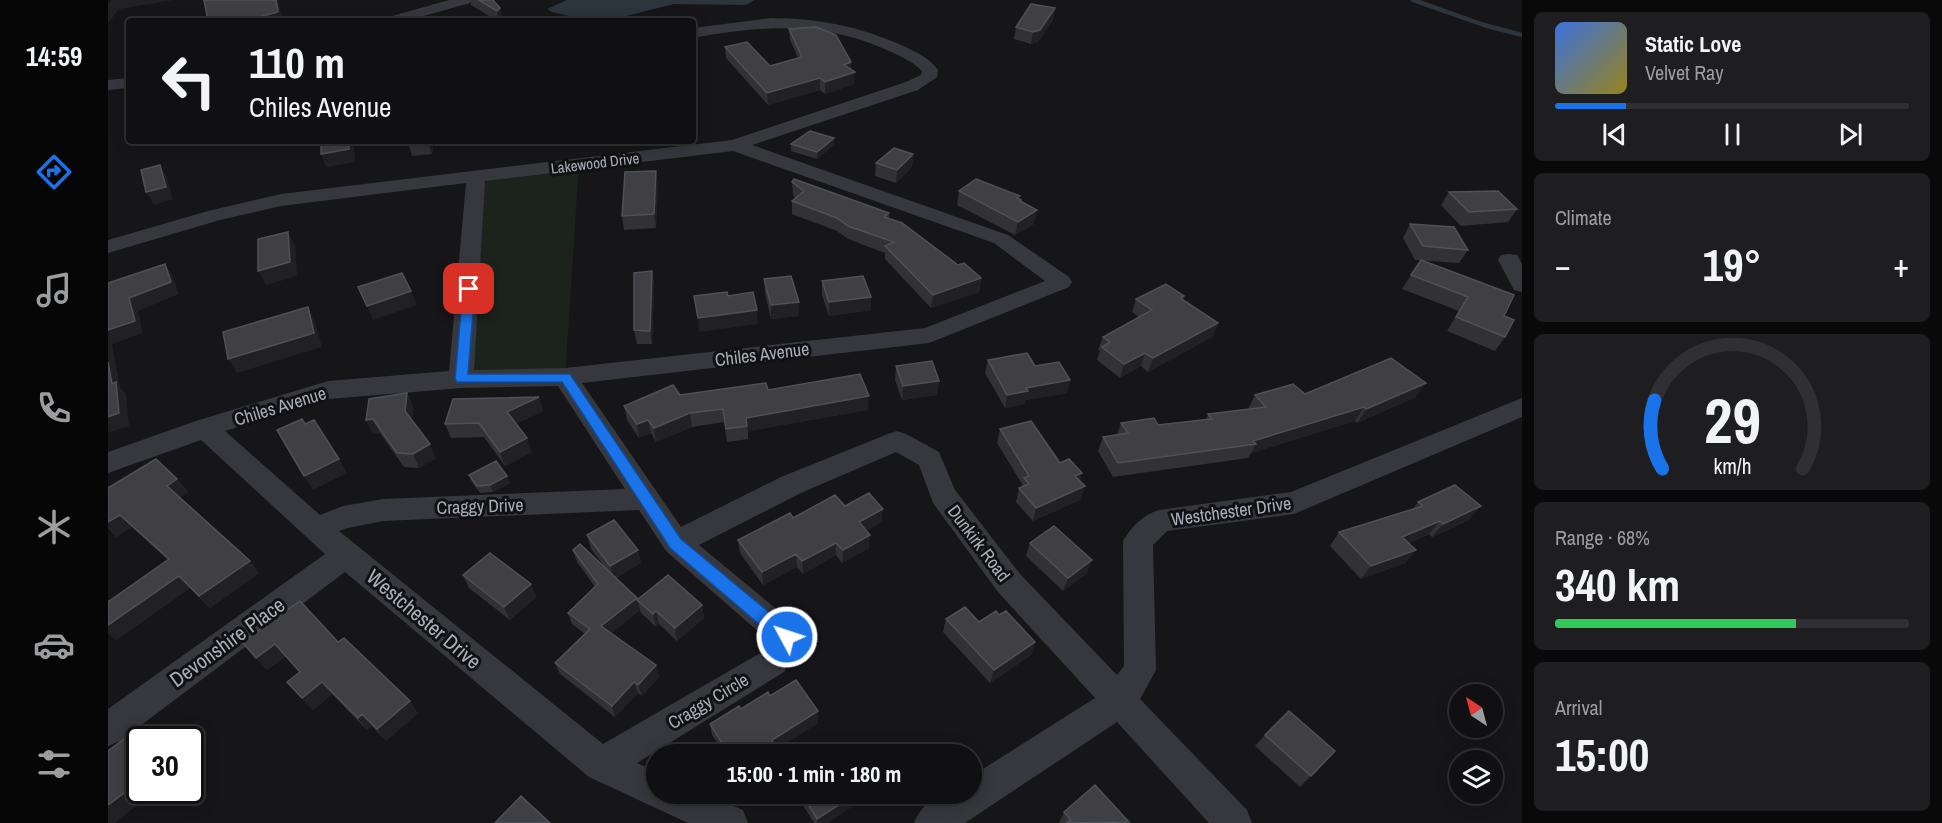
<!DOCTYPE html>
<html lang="en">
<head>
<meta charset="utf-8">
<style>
  :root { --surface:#101012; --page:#1e1e20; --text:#f1f3f6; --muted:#9c9d9f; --line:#303032; --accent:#1a73e8 }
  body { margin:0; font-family:"Archivo Narrow",sans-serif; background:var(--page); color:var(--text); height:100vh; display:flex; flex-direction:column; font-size:22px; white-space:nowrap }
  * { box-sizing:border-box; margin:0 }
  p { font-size:20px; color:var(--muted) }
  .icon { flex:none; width:33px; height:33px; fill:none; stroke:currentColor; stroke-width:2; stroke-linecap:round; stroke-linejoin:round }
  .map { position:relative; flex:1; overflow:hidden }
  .details { display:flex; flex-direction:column; gap:12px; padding:12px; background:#09090a; width:420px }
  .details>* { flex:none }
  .banner { position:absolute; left:18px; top:18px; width:570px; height:126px; border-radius:6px; box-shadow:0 3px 15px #0003,0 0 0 2px var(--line); background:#101012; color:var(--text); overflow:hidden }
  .needle { width:39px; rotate:324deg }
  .fabs { position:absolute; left:1341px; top:684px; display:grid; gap:12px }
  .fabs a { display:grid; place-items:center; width:54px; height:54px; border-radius:50%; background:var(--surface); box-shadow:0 3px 15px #0003,0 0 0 2px var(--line); font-size:30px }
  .speed { position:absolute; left:18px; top:726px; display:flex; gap:12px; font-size:30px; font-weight:700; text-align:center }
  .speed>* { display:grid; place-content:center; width:78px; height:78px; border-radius:50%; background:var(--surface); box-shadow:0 3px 15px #0003,0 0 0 2px var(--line); line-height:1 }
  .speed .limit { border:3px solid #111; border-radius:9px; background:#fff; color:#111 }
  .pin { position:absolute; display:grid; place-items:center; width:51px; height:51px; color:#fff; margin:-26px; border-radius:12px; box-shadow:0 3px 9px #0006 }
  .me { position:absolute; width:66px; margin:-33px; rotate:310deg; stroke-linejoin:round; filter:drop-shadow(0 0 4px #0008) }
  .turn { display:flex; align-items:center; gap:21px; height:126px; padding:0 24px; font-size:27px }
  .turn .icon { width:78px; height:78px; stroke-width:2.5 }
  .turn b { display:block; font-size:42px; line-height:51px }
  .big { font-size:45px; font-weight:700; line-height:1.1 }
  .details .tile { flex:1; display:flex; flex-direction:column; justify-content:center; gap:9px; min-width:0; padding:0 21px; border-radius:9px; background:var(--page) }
  .details .dial { align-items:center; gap:0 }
  .dial svg { height:156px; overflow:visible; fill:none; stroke:var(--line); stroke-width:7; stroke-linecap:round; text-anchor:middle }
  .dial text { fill:var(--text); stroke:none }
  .song { display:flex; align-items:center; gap:18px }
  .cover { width:72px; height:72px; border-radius:9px; background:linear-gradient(135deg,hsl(220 70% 55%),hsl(50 70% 35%)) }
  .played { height:6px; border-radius:3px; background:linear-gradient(90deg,var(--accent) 20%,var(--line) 20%) }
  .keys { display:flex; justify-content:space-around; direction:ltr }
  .heat { display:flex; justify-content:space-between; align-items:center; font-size:33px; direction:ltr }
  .charge { height:9px; border-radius:4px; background:linear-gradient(90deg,#34c759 68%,var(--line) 0) }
  .trip { position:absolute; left:538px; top:744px; width:336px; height:60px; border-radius:30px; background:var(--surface); box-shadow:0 3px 15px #0003,0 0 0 2px var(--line); font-weight:700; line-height:60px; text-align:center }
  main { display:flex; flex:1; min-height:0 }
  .tab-bar { display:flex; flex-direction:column; width:108px; justify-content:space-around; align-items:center; background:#060607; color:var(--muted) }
  .tab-bar .icon { width:42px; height:42px }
  .tab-bar .on { color:var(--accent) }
  .tab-bar b { font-size:27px; color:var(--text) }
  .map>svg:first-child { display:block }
  .green { fill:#1c231d }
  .water { fill:#2c353c }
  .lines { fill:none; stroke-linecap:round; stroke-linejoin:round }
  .stream { stroke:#2c353c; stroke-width:4.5 }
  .minor { fill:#37383d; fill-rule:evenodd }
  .wall { fill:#323236 }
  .shaded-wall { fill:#212124 }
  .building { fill:#3f3f44; stroke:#4f5156; stroke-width:1.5 }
  .route { fill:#1a73e8; stroke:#114b97; stroke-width:1.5 }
  .labels { text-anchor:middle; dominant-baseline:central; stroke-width:6; stroke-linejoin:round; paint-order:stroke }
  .far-street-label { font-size:15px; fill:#a8adb8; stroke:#111113 }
  .street-label { font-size:18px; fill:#a8adb8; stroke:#111113 }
  .near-street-label { font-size:21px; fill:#a8adb8; stroke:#111113 }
</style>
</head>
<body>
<main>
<nav class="tab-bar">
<b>14:59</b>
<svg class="icon on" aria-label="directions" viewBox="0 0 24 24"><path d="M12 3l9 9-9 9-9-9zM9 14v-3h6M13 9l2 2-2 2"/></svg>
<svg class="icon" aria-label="music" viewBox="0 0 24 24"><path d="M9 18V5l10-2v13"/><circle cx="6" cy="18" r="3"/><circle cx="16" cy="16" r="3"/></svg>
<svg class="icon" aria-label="phone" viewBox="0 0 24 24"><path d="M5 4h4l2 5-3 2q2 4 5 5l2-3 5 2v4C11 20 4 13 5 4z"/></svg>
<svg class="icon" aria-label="climate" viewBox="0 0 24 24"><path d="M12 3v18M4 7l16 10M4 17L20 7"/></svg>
<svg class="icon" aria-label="car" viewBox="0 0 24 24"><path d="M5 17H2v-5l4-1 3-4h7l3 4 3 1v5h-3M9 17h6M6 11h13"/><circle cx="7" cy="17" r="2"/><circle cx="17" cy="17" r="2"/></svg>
<svg class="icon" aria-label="filters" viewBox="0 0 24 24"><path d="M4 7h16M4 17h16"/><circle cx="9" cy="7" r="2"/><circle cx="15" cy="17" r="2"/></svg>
</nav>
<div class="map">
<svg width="1414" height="823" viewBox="0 0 1414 823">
  <rect width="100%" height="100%" fill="#161618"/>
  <path class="green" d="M471,164L457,377L353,379L368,177Z"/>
  <path class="water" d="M459,0H647L638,5L566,4L510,18H469L444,12L439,9Z"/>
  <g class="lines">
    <path class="stream" d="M1305,0L1376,25L1414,35"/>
    <path class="minor" d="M341,0H364L362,3L298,21H275L277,18Z
      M663,18C708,18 749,26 791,44C806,51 821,57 830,70L829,77L810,90L644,145L900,235L961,277L964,282L961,287L821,343L474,383L573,527L673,477L780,434L789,431L798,434L831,452L847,490L912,574L1009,675L1016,666L1015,541C1023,527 1036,514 1051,510L1183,492L1414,398V417L1186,514L1059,531L1045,545L1048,670L1032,699L1139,810L1144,823H1101L1009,722L857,823H806C817,796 837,794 864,794V776L987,698L890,592L825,503L811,465L788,452L693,493L591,545L690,627L695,637L676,672L529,763L549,772V794H597L635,810L640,823H580L481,777L237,572L12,741L0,746V709L217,554L93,440L0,473V452L88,421L220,381L341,371L358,183L173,206L112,220L0,253V240L100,211L173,194L624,140L798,82L813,75L814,71C803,60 788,54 774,48C713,21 650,26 585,38V28ZM625,151L886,243L937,281L817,328L457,368L366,370L377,181ZM450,386L517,489L275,499L235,506L212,515L117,431L221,399L353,388ZM531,510L558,551L660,640L654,652L495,744L231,531L240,528L275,521Z
      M21,78V88L0,90V80Z
      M1401,254L1409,255L1414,264V292L1406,290L1390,260L1393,255Z"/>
  </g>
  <path class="wall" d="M362,0H385L395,19L394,21H389L363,5Z
    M947,8L945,20L930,42L923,44L906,39L908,27Z
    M681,29L743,62V69L746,84L717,94L712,90L660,105L618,58L617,47L662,66L690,58L682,40Z
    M726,138V145L709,159L683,151V144Z
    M326,141L324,154L304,156L300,143Z
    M805,154L804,167L788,183L767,176L768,163Z
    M684,182L781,213V219L850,265L873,278L871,292L823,308L777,259V253L740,239L729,231L684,214V201L687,198L685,195Z
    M550,184L548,228L516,230L514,216Z
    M851,191L912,200L926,224L907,235L849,205Z
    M1341,192L1409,209L1400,222L1353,226L1333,205Z
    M1302,224L1360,250L1351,263L1307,260L1295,238Z
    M1313,260L1396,316L1397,337L1387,351L1339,331L1351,311L1294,289Z
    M544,271L546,285L544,344H529L526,330Z
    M656,279L691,316L663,319L657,293Z
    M714,281L763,297V310L721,316L714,295Z
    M1076,296L1075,300L1110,323L1104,337L1040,372L1033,366L1012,378L989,360L992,351L990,350L995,337L1031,317L1024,312L1028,299Z
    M880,360L927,366L962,380L959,393L917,400V404L897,408L877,373Z
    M788,366L831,381L829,395L794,400L787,380Z
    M660,390L760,410L640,431V439L619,442L616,422L584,427L548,442L543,433L531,438L519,420L516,406L572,395Z
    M299,393L305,407L304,420L328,458L311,468L296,467L272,433L265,434L258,420Z
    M1197,394L1308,397L1249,423L1247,421L1143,453L1140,458L1005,477L990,451L995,437L1009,435L1013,423L1050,425L1098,419L1100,414L1140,409L1147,395Z
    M431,397L435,411L408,424L424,452L397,466L376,437L343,438L337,424Z
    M892,429L952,463L974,473L972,481L977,486L972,500L925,521L908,502L911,488L914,487V484L889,443Z
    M361,475L399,476L402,483L385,492L372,493L364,482Z
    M69,479L80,492L72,497L142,561L151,573L102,608L82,588L8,640L0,633V602L60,560L24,527L8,537L0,528Z
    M1310,502L1361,520L1324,537L1321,534L1301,543L1308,550L1297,563L1253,579L1222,546L1231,532L1304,510Z
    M737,506L774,522L758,531L761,548L734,563L728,555L695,574L689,567L655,585L632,553L630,540L685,518Z
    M479,535L533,563L508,578L530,600L594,605L596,618L569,641L551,624L548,627L533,613L532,610L503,633L548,665L551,677L534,696L530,693L507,717L452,674L447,663L477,634L464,624L460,613L487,587L469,562L465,550L497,567L483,549Z
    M922,543L979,573L955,591L918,556Z
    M355,575L423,584L428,597L402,620L361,588Z
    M891,615L927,642L923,655L882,683L835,632L838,619L871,622Z
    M230,642L310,713L278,741L264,726L259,730L224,694L205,710L179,682L192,672L178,656L159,670L148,658Z
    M662,696L710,711V723L667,750L668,754H616L604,735L602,724Z
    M1157,735L1227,751L1192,787L1147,746Z
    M688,794H761V795L719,823H706Z
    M956,812L1021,823H951Z"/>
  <path class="shaded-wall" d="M3,0H66L11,9L0,23V4Z
    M168,0H170L175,21H136Z
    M392,8L395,19L394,21H391L389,11Z
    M947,8L945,20L930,42L923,44L925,32Z
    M743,62L742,73L747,72L746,84L717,94V82L736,65Z
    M712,78V90L660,105L659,93Z
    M726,138V145L709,159V152Z
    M241,141H246V143L247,162L218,167L213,154Z
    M319,141H326L324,154L319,142Z
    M805,154L804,167L788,183L789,170Z
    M52,165L59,178L65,199L46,205L38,192Z
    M548,171L550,184L548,228L546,214Z
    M929,210L926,224L907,235L910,222Z
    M180,232L187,246L189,276L158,285L150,271Z
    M57,264L65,277L71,294L30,311L35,333L4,344L12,387L18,394L21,426L0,433V417L4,384L0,362V330L21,298Z
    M544,271L546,285L544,344L542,331Z
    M873,278L871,292L823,308L825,295Z
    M303,291L309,305L265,320L259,306Z
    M763,297V310L721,316V302Z
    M691,302V316L663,319V305Z
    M200,307L207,321L214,347L129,373L120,359Z
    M649,310L650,324L591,332L590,318Z
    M1110,323L1104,337L1040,372L1045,358Z
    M1037,353L1033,366L1012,378L1016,364Z
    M962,380L959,393L917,400V404L897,408L899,395L918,388Z
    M831,381L829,395L794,400L795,386Z
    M1318,383L1308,397L1249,423L1258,409Z
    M299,393L305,407L303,425L297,411Z
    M761,396L760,410L640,431L638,418Z
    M431,397L435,411L404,426L399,412Z
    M1256,407L1247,421L1143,453L1148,444L1145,441Z
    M582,413L584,427L548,442L546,428Z
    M265,419L272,433L265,434L258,420Z
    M540,420L543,433L531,438L529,424Z
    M419,438L424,452L397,466L392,452Z
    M322,444L328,458L311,468L305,454Z
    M231,459L239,473L205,490L196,476Z
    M974,473L970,487L967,476Z
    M399,476L402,483L385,492L382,485Z
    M69,479L80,492L70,498L59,486Z
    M977,486L972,500L925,521L928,508Z
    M1373,506L1361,520L1324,537L1335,524Z
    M775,509L774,522L750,535L751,522Z
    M12,515L24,527L8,537L0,528V522Z
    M1332,521L1321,534L1284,550L1294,537Z
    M762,535L761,548L734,563L735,550Z
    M728,543V555L695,574L694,561Z
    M530,550L533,563L506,579L502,566Z
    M1308,550L1297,563L1253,579L1263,566Z
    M688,554L689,567L655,585L654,572Z
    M984,560L979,573L955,591L960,578Z
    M142,561L151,573L102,608L91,596Z
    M71,576L82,588L8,640L0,633V625Z
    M423,584L428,597L402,620L396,607Z
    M529,598L532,610L497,638L493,626Z
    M594,605L596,618L569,641L567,628Z
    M548,611L551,624L548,627L545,614Z
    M927,642L923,655L882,683L886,670Z
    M167,644L178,656L159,670L148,658Z
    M548,665L551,677L534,696L530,685Z
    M214,682L224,694L205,710L194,698Z
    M526,682L530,693L507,717L504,706Z
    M302,701L310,713L278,741L269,729Z
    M710,711V723L667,750L668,754H654L664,740Z
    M254,714L264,726L259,730L250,718Z
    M642,743L643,754H624Z
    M32,781V790H48L7,823H0V805Z
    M748,794H761V795L719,823H709V819Z"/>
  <path class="building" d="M96,0H168L170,12L136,21H100Z
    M371,0H385L392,8L389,11Z
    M923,4L947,8L932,30L925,32L908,27Z
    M708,27L728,35L743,62L736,65L747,72L717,82L712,78L659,93L617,47L639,42L662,66L694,57L681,29Z
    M702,131L726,138L709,152L683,144Z
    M213,141H241V149L213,154Z
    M300,141H319L300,143Z
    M786,148L805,154L789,170L768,163Z
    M52,165L58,187L38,192L33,170Z
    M548,171L546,214L514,216L517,172Z
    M686,179L781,213L776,217L794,223L850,265L856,263L873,278L825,295L777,246L786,242L740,226L729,218L684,201L696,191L684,182Z
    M868,179L912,196L909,198L913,200L912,201L929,210L910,222L851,191Z
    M1390,191L1409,209L1361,212L1341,192Z
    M1302,224L1346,227L1360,250L1315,246Z
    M180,232L182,262L150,271V239Z
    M1313,260L1406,295L1396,316L1406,320L1397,337L1348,317L1360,297L1303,275Z
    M57,264L63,282L21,298L27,321L0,330V283Z
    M544,271L542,331L526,330V273Z
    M294,273L303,291L259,306L250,287Z
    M683,276L691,302L663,305L656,279Z
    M755,276L763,297L721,302L714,281Z
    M1058,284L1076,296L1072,298L1110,323L1045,358L1037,353L1016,364L994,347L1002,342L995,337L1044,310L1028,299Z
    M619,292L620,296L645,292L649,310L590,318L586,296Z
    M200,307L206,333L120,359L115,332Z
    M919,353L927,366L951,362L962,380L918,388L920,391L899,395L880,360Z
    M1283,358L1318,383L1258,409L1256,407L1145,441L1148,444L1010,463L995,437L1020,433L1013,423L1046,418L1050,425L1104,419L1100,414L1158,407L1147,395L1185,384L1197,394Z
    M824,361L831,381L795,386L788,366Z
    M0,362L4,384L8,382L11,413L0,417Z
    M752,374L761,396L638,418L639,426L618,429L615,409L582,413L546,428L540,420L529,424L516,406L565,385L572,395L658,383L660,390Z
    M299,393L297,411L322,444L305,454L289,453L265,419L258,420L261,399Z
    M431,397L399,412L419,438L392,452L371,423L337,424L345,399Z
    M194,419L197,424L206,420L231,459L196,476L169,430Z
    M923,421L952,463L961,459L974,473L967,476L977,486L928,508L911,488L921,484L916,478L921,476L892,429Z
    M48,459L69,479L59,486L142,561L91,596L71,576L0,625V602L61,559L12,515L0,522V488Z
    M388,461L399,476L382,485L369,486L361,475Z
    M1347,485L1373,506L1335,524L1332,521L1294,537L1308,550L1263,566L1231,532L1315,506L1310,502Z
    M761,493L775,509L751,522L762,535L735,550L728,543L694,561L688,554L654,572L630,540L682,513L685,518L727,495L737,506Z
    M506,520L530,550L502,566L479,535Z
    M946,526L984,560L960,578L922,543Z
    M472,544L529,598L493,626L548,665L530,685L526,682L504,706L447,663L482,629L460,613L490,584L465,550Z
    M382,553L423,584L396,607L355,575Z
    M560,575L594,605L567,628L548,611L545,614L529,600Z
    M192,601L230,642L236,638L302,701L269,729L254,714L250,718L214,682L194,698L179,682L192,672L167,644L148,658L134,642Z
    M857,607L871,622L888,611L891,615L898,611L927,642L886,670L838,619Z
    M688,680L710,711L664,740L667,746L654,754H649L642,743L624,754H621L602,724L631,706L633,709L660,692L662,696Z
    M1181,711L1227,751L1203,776L1157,735Z
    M24,733L32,743V781L0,805V751Z
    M737,745L743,754H721Z
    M987,785L1021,822L958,823L963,820L956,812Z
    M694,794H748L709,819Z
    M413,796L442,823H387Z"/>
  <path class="route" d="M361,285L367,289L360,374H462L573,539L685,632L688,637L685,643L679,645L673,643L562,548L454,382H349L347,379L355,289Z"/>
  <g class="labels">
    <g class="far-street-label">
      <text transform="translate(487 163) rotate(-7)">Lakewood Drive</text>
    </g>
    <g class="street-label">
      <text transform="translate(654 354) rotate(-7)">Chiles Avenue</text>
      <text transform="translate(172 406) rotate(-17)">Chiles Avenue</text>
      <text transform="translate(372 506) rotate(-2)">Craggy Drive</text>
      <text transform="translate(1123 511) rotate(-8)">Westchester Drive</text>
      <text transform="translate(871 543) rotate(53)">Dunkirk Road</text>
      <text transform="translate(600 701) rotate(-31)">Craggy Circle</text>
    </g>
    <g class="near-street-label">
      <text transform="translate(316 619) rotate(40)">Westchester Drive</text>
      <text transform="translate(119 642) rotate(-36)">Devonshire Place</text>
    </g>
  </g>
</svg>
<div class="fabs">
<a><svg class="needle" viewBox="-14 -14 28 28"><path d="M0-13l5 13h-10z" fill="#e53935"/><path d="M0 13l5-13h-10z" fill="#9c9d9f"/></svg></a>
<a><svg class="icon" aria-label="layers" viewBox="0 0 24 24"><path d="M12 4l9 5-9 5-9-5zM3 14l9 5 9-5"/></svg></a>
</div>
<div class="speed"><div class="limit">30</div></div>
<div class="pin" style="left:361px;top:289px;background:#d93025"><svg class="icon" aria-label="arrive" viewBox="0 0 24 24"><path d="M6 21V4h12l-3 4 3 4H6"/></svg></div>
<svg class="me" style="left:679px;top:637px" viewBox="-20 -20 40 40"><circle r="17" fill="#1a73e8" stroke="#fff" stroke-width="3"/><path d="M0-11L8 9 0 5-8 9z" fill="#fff"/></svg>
<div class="trip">15:00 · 1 min · 180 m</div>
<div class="banner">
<div class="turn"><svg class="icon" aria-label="left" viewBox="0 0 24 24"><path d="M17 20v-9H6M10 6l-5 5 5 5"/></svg><div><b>110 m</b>Chiles Avenue</div></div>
</div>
</div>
<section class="details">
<div class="tile">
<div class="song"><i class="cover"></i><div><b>Static Love</b><p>Velvet Ray</p></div></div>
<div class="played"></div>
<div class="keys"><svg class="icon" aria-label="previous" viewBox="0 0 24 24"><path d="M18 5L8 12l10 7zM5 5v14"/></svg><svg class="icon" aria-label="pause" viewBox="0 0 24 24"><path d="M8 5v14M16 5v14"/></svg><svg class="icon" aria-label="next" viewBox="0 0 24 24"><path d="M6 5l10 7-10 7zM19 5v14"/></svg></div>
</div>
<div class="tile"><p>Climate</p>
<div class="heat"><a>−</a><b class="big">19°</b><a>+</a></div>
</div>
<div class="tile dial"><svg viewBox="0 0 100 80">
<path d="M14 69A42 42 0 1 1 86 69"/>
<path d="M14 69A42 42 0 0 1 10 34" stroke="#1a73e8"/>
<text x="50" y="56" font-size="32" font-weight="700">29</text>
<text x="50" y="72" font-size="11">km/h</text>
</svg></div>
<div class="tile"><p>Range · 68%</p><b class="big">340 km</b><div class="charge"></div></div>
<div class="tile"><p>Arrival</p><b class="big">15:00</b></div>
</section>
</main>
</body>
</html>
